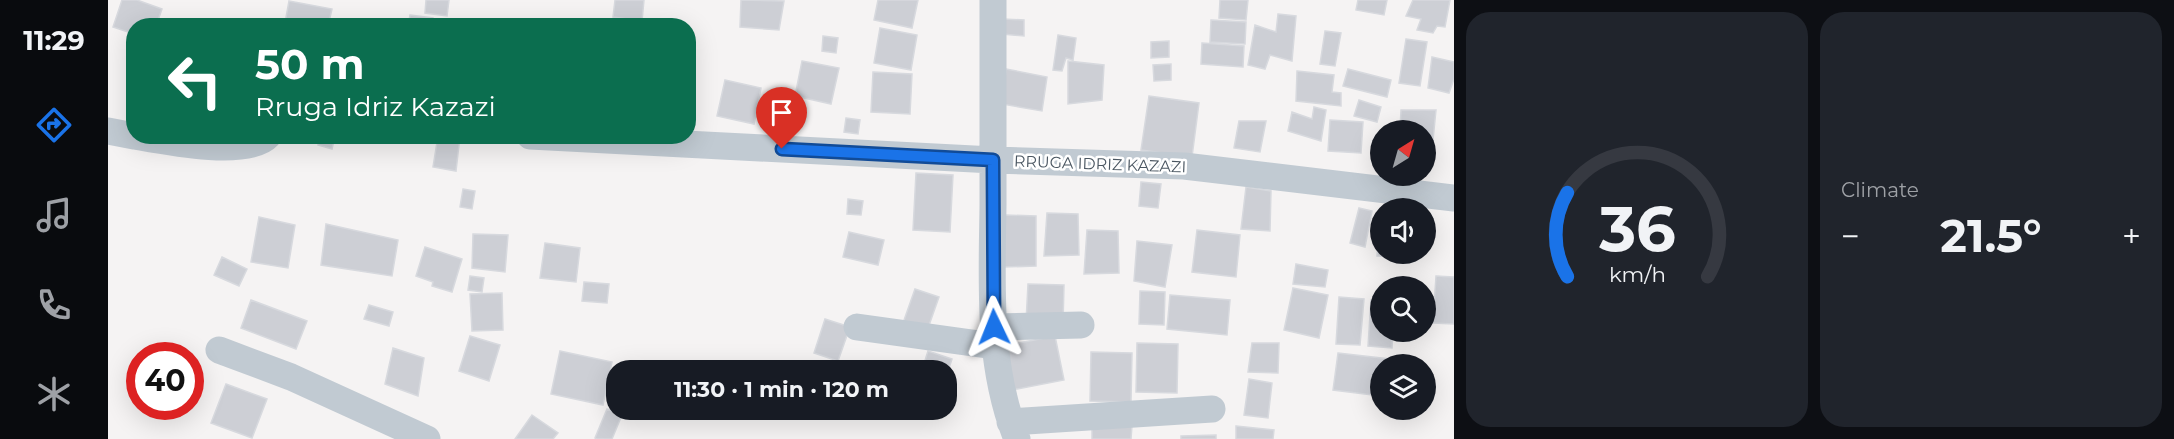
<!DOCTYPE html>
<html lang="en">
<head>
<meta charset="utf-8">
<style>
  :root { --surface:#171b24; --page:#20242c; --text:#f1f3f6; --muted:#9ea1a6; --line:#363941; --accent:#1a73e8 }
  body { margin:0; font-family:Montserrat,sans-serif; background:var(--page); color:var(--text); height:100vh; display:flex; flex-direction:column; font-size:22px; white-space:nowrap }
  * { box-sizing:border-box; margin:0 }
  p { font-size:20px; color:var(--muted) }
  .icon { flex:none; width:33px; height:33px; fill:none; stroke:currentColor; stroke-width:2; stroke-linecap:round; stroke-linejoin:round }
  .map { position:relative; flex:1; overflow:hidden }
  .details { display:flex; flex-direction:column; gap:12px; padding:12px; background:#0d0f14; width:720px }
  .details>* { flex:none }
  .banner { position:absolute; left:18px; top:18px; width:570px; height:126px; border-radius:24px; box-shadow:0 6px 24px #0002; background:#0b6e4f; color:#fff; overflow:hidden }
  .needle { width:39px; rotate:37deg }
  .controls { position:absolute; left:1262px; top:120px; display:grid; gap:12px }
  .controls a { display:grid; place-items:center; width:66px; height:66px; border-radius:50%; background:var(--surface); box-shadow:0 6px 24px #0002; font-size:30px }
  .speed { position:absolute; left:18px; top:342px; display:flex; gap:12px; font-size:30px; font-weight:700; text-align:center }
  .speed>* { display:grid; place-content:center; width:78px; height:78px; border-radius:50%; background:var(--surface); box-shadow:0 6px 24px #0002; line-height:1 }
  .speed .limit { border:9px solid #d22; background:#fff; color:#111 }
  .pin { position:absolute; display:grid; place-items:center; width:51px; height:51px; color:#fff; margin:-62px -26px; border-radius:50% 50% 50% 0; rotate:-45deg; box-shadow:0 0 6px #0007 }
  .pin .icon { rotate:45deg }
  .me { position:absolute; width:66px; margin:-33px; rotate:358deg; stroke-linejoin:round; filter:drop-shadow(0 0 4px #0008) }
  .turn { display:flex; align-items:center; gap:21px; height:126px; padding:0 30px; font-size:27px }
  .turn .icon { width:78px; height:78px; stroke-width:2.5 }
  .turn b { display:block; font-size:42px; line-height:51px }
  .big { font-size:45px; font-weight:700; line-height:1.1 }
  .details .widget { flex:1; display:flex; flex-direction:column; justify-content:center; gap:9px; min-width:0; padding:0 21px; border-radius:24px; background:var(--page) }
  .details .dial { align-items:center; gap:0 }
  .dial svg { height:156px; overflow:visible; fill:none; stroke:var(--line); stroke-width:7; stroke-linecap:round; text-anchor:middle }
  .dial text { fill:var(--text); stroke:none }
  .heat { display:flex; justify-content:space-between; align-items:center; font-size:33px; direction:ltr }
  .details .tiles { flex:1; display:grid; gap:12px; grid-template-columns:repeat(2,1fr) }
  .trip { position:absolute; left:498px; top:360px; width:351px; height:60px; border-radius:24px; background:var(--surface); box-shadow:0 6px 24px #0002; font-weight:700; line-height:60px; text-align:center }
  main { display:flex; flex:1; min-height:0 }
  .tab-bar { display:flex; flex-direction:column; width:108px; justify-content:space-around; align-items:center; background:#090b0e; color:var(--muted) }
  .tab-bar .icon { width:42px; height:42px }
  .tab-bar .selected { color:var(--accent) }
  .tab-bar b { font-size:27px; color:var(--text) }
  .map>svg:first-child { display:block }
  .building { fill:#cdcfd5; stroke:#d7d9de; stroke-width:1.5 }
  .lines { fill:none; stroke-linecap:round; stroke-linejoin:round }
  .minor { stroke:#c1cad2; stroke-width:27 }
  .route-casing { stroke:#114b97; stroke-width:15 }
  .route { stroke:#1a73e8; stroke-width:10 }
  .labels { text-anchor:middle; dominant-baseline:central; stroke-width:5; stroke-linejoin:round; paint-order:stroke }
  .street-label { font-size:16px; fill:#4a5661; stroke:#fff }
</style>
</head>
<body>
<main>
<nav class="tab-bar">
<b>11:29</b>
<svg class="icon selected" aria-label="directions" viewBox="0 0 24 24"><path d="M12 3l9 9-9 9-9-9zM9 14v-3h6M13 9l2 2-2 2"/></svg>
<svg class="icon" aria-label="music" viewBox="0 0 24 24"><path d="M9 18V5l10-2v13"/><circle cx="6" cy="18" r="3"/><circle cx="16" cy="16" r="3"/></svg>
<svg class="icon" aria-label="phone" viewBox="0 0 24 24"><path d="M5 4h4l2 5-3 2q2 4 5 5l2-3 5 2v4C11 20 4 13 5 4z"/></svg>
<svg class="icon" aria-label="climate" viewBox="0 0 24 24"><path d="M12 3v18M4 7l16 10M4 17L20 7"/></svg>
</nav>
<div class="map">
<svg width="1346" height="439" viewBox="0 0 1346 439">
  <rect width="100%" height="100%" fill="#f5f3f3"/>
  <path class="building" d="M14,0H29L54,9L48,26H26V34L5,27Z
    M318,0H341L339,16L317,13Z
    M507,0H536L534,21L505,17Z
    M633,0L676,1L671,30L632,27Z
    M770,0H810L804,28L766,20Z
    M1112,0H1140L1138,20L1111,18Z
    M1250,0H1279L1276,15L1248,10Z
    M1305,0H1342L1337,27L1329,26L1325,33L1309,30L1313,19L1298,16Z
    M181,1L224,9L220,26H187L177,23Z
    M1170,14L1188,16L1184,61L1162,55L1157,69L1140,65L1147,25L1168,32Z
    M302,15L325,18L324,26H300Z
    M459,19L481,22V26H458Z
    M895,19L916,20V36L894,34Z
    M1103,20L1138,22L1137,44L1102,42Z
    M772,28L809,35L803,70L766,63Z
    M1217,31L1233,33L1227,66L1212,64Z
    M950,35L968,38L965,60L958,58L954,71L945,70Z
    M715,36L730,38L728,53L714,51Z
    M1298,39L1319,42L1312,86L1291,83Z
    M1061,41V57L1043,58V42Z
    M1094,43L1136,46L1135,67L1093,64Z
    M1324,57L1346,62V79L1341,93L1320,88Z
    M694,61L731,68L723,104L687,96Z
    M960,61L996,65L994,100L960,104Z
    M1063,64V80L1046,81L1045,65Z
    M898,69L939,77L934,111L894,104Z
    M1240,69L1283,80L1279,97L1235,86Z
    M1189,71L1226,75L1224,92L1233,93V106L1188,101Z
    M765,72L804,74L802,114L763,112Z
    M617,80L653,88L646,124L609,116Z
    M1041,96L1091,103L1084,157L1033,150Z
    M1251,100L1273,107L1269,122L1246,116Z
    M1206,107L1218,110L1213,141L1180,131L1184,112L1204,119Z
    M1293,110H1328L1324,150L1317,149V130H1292Z
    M738,118L752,120L750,134L736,132Z
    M1222,120L1255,122L1253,153L1220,151Z
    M1131,121H1158L1152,152L1126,148Z
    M212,136H227L224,149L210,145Z
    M330,136H352L348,171L325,167Z
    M808,173L845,175L842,232L805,230Z
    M1033,182L1053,184L1050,208L1031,206Z
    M1138,187L1163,191L1162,231L1133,229Z
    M355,189L367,191L364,209L352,207Z
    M740,199L755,201L753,215L739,214Z
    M1251,208L1264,211L1257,247L1242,243Z
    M1272,211V254H1294L1293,257L1269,256Z
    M939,213L970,214L971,255L936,256Z
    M897,215L928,216V266L896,267Z
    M151,217L187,225L180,268L143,262Z
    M218,224L290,240L284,276L213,265Z
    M979,230L1010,231L1011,273L976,274Z
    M1089,230L1132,235L1128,277L1084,272Z
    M741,232L776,240L770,265L735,257Z
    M365,234L400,235L397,272L364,268Z
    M1029,241L1064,245L1057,287L1026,281Z
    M437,243L472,248L468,282L432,278Z
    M317,247L354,259L344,292L324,286L325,282L308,276Z
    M114,257L139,269L131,286L106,275Z
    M1188,264L1220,270L1217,287L1185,284Z
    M362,276L376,278L374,292L360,290Z
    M1328,276L1346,277V324L1325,323Z
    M476,282L501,284L499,303L474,301Z
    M920,284L956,285L955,324L918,322Z
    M1185,288L1220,295L1211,338L1176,330Z
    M807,289L831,297L819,331L795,323Z
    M1032,291L1057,292L1056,325L1031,324Z
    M394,293L395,330L364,331L362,294Z
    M1062,295L1122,300L1119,335L1059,329Z
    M1231,297L1256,299L1252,345L1228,344Z
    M143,300L199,321L188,349L133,328Z
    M1263,300H1272V332H1285L1284,348L1260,346Z
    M261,305L285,312L281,326L256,319Z
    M717,319L742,327L730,361L706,353Z
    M362,336L392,345L381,381L351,371Z
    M947,336L956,380L904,390L895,346Z
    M1029,343L1070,344L1069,393L1028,392Z
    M1144,343H1171L1170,373L1140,372Z
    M285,348L316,358L310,396L277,384Z
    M452,351L504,362L495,405L443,394Z
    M820,351L844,359L838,377V370H814Z
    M983,352L1024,353L1023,402L982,401Z
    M1230,353L1291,360V364H1272V396L1225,390Z
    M1141,379L1164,383L1160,418L1136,415Z
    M118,384L159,399L144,438L103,423Z
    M499,409L514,415L504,439H489L487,438Z
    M424,415L450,433L445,439H407Z
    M984,424L1024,426L1023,439H984Z
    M1128,426L1166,430L1165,439H1128Z
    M1108,435V439H1073V436Z"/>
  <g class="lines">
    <path class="minor" d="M885,0C885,68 885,137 885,205C884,284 879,364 909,439
      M0,131L26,136
      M27,136C55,141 140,158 160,136
      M422,136L885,160L1076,166L1346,198
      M749,327L886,346
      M886,327L973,325
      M111,350L183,377L319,439
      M902,422L1104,409"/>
  </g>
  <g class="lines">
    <defs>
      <path id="route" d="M674,149L885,160L886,327"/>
    </defs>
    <use href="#route" class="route-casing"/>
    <use href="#route" class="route"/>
  </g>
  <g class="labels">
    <g class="street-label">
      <text transform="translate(992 164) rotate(2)">RRUGA IDRIZ KAZAZI</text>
    </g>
  </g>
</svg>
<div class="controls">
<a><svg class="needle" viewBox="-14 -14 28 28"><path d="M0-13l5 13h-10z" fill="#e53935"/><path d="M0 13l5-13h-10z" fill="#9ea1a6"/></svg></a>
<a><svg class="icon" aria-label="sound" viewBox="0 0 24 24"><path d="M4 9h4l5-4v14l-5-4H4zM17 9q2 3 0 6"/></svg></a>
<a><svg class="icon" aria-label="search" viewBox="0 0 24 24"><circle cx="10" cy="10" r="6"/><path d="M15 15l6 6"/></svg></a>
<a><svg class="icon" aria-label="layers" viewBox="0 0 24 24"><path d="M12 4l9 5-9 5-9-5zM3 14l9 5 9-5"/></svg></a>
</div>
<div class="speed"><div class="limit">40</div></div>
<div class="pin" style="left:674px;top:149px;background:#d93025"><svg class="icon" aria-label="arrive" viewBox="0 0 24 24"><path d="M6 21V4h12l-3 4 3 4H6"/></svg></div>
<svg class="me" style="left:886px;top:327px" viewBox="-20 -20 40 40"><path d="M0-17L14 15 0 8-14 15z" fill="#1a73e8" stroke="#fff" stroke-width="4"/></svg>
<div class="trip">11:30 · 1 min · 120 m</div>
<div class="banner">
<div class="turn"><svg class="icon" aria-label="left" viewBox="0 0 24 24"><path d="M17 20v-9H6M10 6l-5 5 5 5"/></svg><div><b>50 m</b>Rruga Idriz Kazazi</div></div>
</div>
</div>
<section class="details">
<div class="tiles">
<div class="widget dial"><svg viewBox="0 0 100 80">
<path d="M14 69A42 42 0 1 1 86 69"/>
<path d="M14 69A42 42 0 0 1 14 26" stroke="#1a73e8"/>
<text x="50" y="56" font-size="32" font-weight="700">36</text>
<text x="50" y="72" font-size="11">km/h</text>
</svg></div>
<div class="widget"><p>Climate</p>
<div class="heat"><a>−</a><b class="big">21.5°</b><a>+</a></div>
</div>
</div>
</section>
</main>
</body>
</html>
